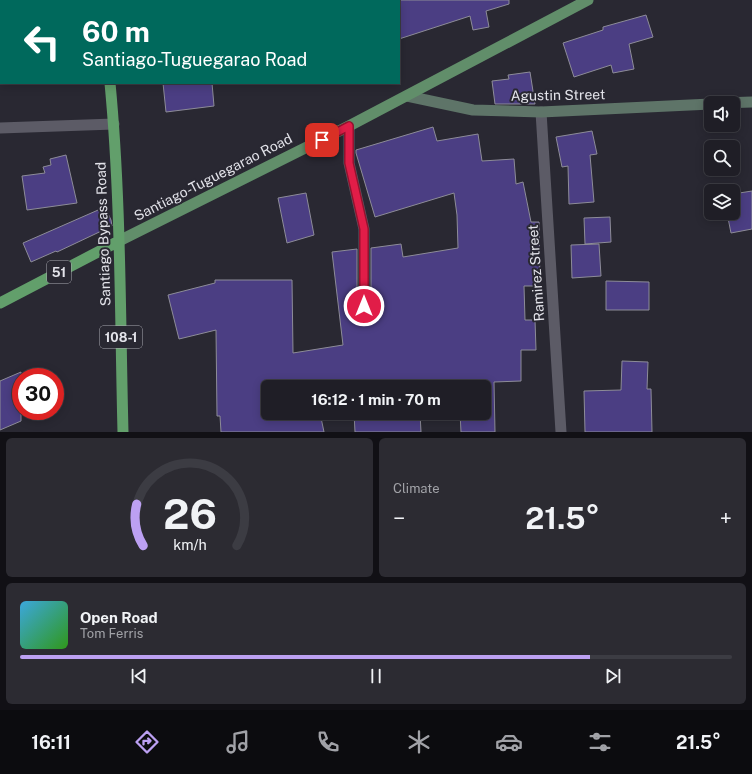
<!DOCTYPE html>
<html lang="en">
<head>
<meta charset="utf-8">
<style>
  :root { --surface:#1f1e26; --page:#2c2b32; --text:#f1f3f6; --muted:#a1a2a7; --line:#3c3c43; --accent:#bca0f2 }
  body { margin:0; font-family:"Public Sans",sans-serif; background:var(--page); color:var(--text); height:100vh; display:flex; flex-direction:column; font-size:15px; white-space:nowrap }
  * { box-sizing:border-box; margin:0 }
  p { font-size:13px; color:var(--muted) }
  .icon { flex:none; width:22px; height:22px; fill:none; stroke:currentColor; stroke-width:2; stroke-linecap:round; stroke-linejoin:round }
  .map { position:relative; height:432px; overflow:hidden }
  .panel { display:flex; flex-direction:column; gap:6px; padding:6px; background:#111015; flex:1 }
  .panel>* { flex:none }
  .top-card { position:absolute; left:0px; top:0px; width:400px; height:84px; box-shadow:0 2px 10px #0003,0 0 0 1px var(--line); background:#00695c; color:#fff; overflow:hidden }
  .tools { position:absolute; left:704px; top:96px; display:grid; gap:8px }
  .tools a { display:grid; place-items:center; width:36px; height:36px; border-radius:6px; background:var(--surface); box-shadow:0 2px 10px #0003,0 0 0 1px var(--line); font-size:20px }
  .speed { position:absolute; left:12px; top:368px; display:flex; gap:8px; font-size:20px; font-weight:700; text-align:center }
  .speed>* { display:grid; place-content:center; width:52px; height:52px; border-radius:50%; background:var(--surface); box-shadow:0 2px 10px #0003,0 0 0 1px var(--line); line-height:1 }
  .speed .limit { border:6px solid #d22; background:#fff; color:#111 }
  .pin { position:absolute; display:grid; place-items:center; width:34px; height:34px; color:#fff; margin:-17px; border-radius:8px; box-shadow:0 2px 6px #0006 }
  .me { position:absolute; width:44px; margin:-22px; rotate:0deg; stroke-linejoin:round; filter:drop-shadow(0 0 3px #0008) }
  .turn { display:flex; align-items:center; gap:14px; height:84px; padding:0 16px; font-size:18px }
  .turn .icon { width:52px; height:52px; stroke-width:2.5 }
  .turn b { display:block; font-size:28px; line-height:34px }
  .big { font-size:30px; font-weight:700; line-height:1.1 }
  .panel .card { flex:1; display:flex; flex-direction:column; justify-content:center; gap:6px; min-width:0; padding:0 14px; border-radius:6px; background:var(--page) }
  .panel .dial { align-items:center; gap:0 }
  .dial svg { height:104px; overflow:visible; fill:none; stroke:var(--line); stroke-width:7; stroke-linecap:round; text-anchor:middle }
  .dial text { fill:var(--text); stroke:none }
  .song { display:flex; align-items:center; gap:12px }
  .cover { width:48px; height:48px; border-radius:6px; background:linear-gradient(135deg,hsl(200 70% 55%),hsl(110 70% 35%)) }
  .played { height:4px; border-radius:2px; background:linear-gradient(90deg,var(--accent) 80%,var(--line) 80%) }
  .keys { display:flex; justify-content:space-around; direction:ltr }
  .heat { display:flex; justify-content:space-between; align-items:center; font-size:22px; direction:ltr }
  .panel .tiles { flex:1; display:grid; gap:6px; grid-template-columns:1fr 1fr }
  .card:last-child { grid-column:span 2 }
  .trip { position:absolute; left:261px; top:380px; width:230px; height:40px; border-radius:6px; background:var(--surface); box-shadow:0 2px 10px #0003,0 0 0 1px var(--line); font-weight:700; line-height:40px; text-align:center }
  .menu { display:flex; height:64px; justify-content:space-around; align-items:center; background:#0c0c0f; color:var(--muted) }
  .menu .icon { width:28px; height:28px }
  .menu .selected { color:var(--accent) }
  .menu b { font-size:18px; color:var(--text) }
  .map>svg:first-child { display:block }
  .building { fill:#4b3e83; stroke:#8d8c98 }
  .lines { fill:none; stroke-linecap:round; stroke-linejoin:round }
  .minor { stroke:#5c5b66; stroke-width:11 }
  .tertiary { stroke:#5c5b66; stroke-width:11 }
  .secondary { stroke:#5e7468; stroke-width:11 }
  .primary { stroke:#618e6a; stroke-width:11 }
  .trunk { stroke:#629f6b; stroke-width:11 }
  .route-casing { stroke:#92132f; stroke-width:10 }
  .route { stroke:#e11d48; stroke-width:7 }
  .labels { text-anchor:middle; dominant-baseline:central; stroke-width:4; stroke-linejoin:round; paint-order:stroke }
  .shield { fill:#292832; stroke:#ababb3; stroke-width:1 }
  .shield-label { font-size:13px; font-weight:bold; fill:#e3e3ea }
  .street-label { font-size:14px; fill:#e3e3ea; stroke:#292832 }
</style>
</head>
<body>
<div class="map">
<svg width="752" height="432" viewBox="0 0 752 432">
  <rect width="100%" height="100%" fill="#292832"/>
  <path class="building" d="M399,0H509V4L486,11L489,27L473,30L470,16L399,39Z
    M646,15L653,37L629,44L634,69L613,73L611,65L574,77L563,43L603,30V27Z
    M530,72L535,104H495L492,81L509,79L508,75Z
    M163,83H212L214,106L166,112Z
    M433,127L437,141L478,134L482,161L514,159L516,184L523,182L531,222H539L540,286H524L525,320H535L536,350H521V381L494,382L495,432H461L460,413H484V387H268V413H320L324,432H221L220,416H217L216,330L179,339L168,295L215,283V280H292L293,353L343,345L332,252L357,249V306L360,312L364,313L370,310L371,306V248L401,244L403,257L458,248L457,215L454,193L375,217L356,153V150Z
    M592,131L597,154L590,155L594,202L569,204L568,166L562,167L556,137Z
    M66,155L77,203L27,210L22,176L45,173L43,167L51,165L50,159Z
    M752,191V229L731,233L727,213H733V194Z
    M306,193L314,235L287,243L278,198Z
    M105,207L111,220L112,226L57,252L56,251L31,262L23,243Z
    M610,217L611,242L585,244L584,218Z
    M599,244L601,276L572,278L571,245Z
    M606,281L649,282V310H606Z
    M622,361L648,362L647,389H651L652,432H585L584,391L621,390Z
    M21,372V421L0,430V381Z
    M354,413H420L421,432H355Z"/>
  <g class="lines">
    <path class="minor" d="M541,112L561,432
      M349,126V163L364,229V306"/>
    <path class="tertiary" d="M0,128L114,124"/>
    <path class="secondary" d="M407,96L473,110L541,112L711,104
      M722,103L752,102"/>
    <path class="primary" d="M119,241L349,126L588,0"/>
    <path class="trunk" d="M102,0V1
      M110,83C121,199 120,316 123,432
      M0,303L119,241"/>
  </g>
  <g class="lines">
    <defs>
      <path id="route" d="M322,140L349,126V163L364,229V306"/>
    </defs>
    <use href="#route" class="route-casing"/>
    <use href="#route" class="route"/>
  </g>
  <g class="labels">
    <g class="shield">
      <rect x="47" y="261" width="24" height="22" rx="3"/>
      <rect x="100" y="326" width="42" height="22" rx="3"/>
    </g>
    <g class="shield-label">
      <text x="59" y="272">51</text>
      <text x="121" y="337">108-1</text>
    </g>
    <g class="street-label">
      <text transform="translate(558 95) rotate(-1)">Agustin Street</text>
      <text transform="translate(213 177) rotate(-27)">Santiago-Tuguegarao Road</text>
      <text transform="translate(103 234) rotate(-92)">Santiago Bypass Road</text>
      <text transform="translate(536 273) rotate(-94)">Ramirez Street</text>
    </g>
  </g>
</svg>
<div class="tools">
<a><svg class="icon" aria-label="sound" viewBox="0 0 24 24"><path d="M4 9h4l5-4v14l-5-4H4zM17 9q2 3 0 6"/></svg></a>
<a><svg class="icon" aria-label="search" viewBox="0 0 24 24"><circle cx="10" cy="10" r="6"/><path d="M15 15l6 6"/></svg></a>
<a><svg class="icon" aria-label="layers" viewBox="0 0 24 24"><path d="M12 4l9 5-9 5-9-5zM3 14l9 5 9-5"/></svg></a>
</div>
<div class="speed"><div class="limit">30</div></div>
<div class="pin" style="left:322px;top:140px;background:#d93025"><svg class="icon" aria-label="arrive" viewBox="0 0 24 24"><path d="M6 21V4h12l-3 4 3 4H6"/></svg></div>
<svg class="me" style="left:364px;top:306px" viewBox="-20 -20 40 40"><circle r="17" fill="#e11d48" stroke="#fff" stroke-width="3"/><path d="M0-11L8 9 0 5-8 9z" fill="#fff"/></svg>
<div class="trip">16:12 · 1 min · 70 m</div>
<div class="top-card">
<div class="turn"><svg class="icon" aria-label="left" viewBox="0 0 24 24"><path d="M17 20v-9H6M10 6l-5 5 5 5"/></svg><div><b>60 m</b>Santiago-Tuguegarao Road</div></div>
</div>
</div>
<section class="panel">
<div class="tiles">
<div class="card dial"><svg viewBox="0 0 100 80">
<path d="M14 69A42 42 0 1 1 86 69"/>
<path d="M14 69A42 42 0 0 1 9 37" stroke="#bca0f2"/>
<text x="50" y="56" font-size="32" font-weight="700">26</text>
<text x="50" y="72" font-size="11">km/h</text>
</svg></div>
<div class="card"><p>Climate</p>
<div class="heat"><a>−</a><b class="big">21.5°</b><a>+</a></div>
</div>
<div class="card">
<div class="song"><i class="cover"></i><div><b>Open Road</b><p>Tom Ferris</p></div></div>
<div class="played"></div>
<div class="keys"><svg class="icon" aria-label="previous" viewBox="0 0 24 24"><path d="M18 5L8 12l10 7zM5 5v14"/></svg><svg class="icon" aria-label="pause" viewBox="0 0 24 24"><path d="M8 5v14M16 5v14"/></svg><svg class="icon" aria-label="next" viewBox="0 0 24 24"><path d="M6 5l10 7-10 7zM19 5v14"/></svg></div>
</div>
</div>
</section>
<nav class="menu">
<b>16:11</b>
<svg class="icon selected" aria-label="directions" viewBox="0 0 24 24"><path d="M12 3l9 9-9 9-9-9zM9 14v-3h6M13 9l2 2-2 2"/></svg>
<svg class="icon" aria-label="music" viewBox="0 0 24 24"><path d="M9 18V5l10-2v13"/><circle cx="6" cy="18" r="3"/><circle cx="16" cy="16" r="3"/></svg>
<svg class="icon" aria-label="phone" viewBox="0 0 24 24"><path d="M5 4h4l2 5-3 2q2 4 5 5l2-3 5 2v4C11 20 4 13 5 4z"/></svg>
<svg class="icon" aria-label="climate" viewBox="0 0 24 24"><path d="M12 3v18M4 7l16 10M4 17L20 7"/></svg>
<svg class="icon" aria-label="car" viewBox="0 0 24 24"><path d="M5 17H2v-5l4-1 3-4h7l3 4 3 1v5h-3M9 17h6M6 11h13"/><circle cx="7" cy="17" r="2"/><circle cx="17" cy="17" r="2"/></svg>
<svg class="icon" aria-label="filters" viewBox="0 0 24 24"><path d="M4 7h16M4 17h16"/><circle cx="9" cy="7" r="2"/><circle cx="15" cy="17" r="2"/></svg>
<b>21.5°</b>
</nav>
</body>
</html>
